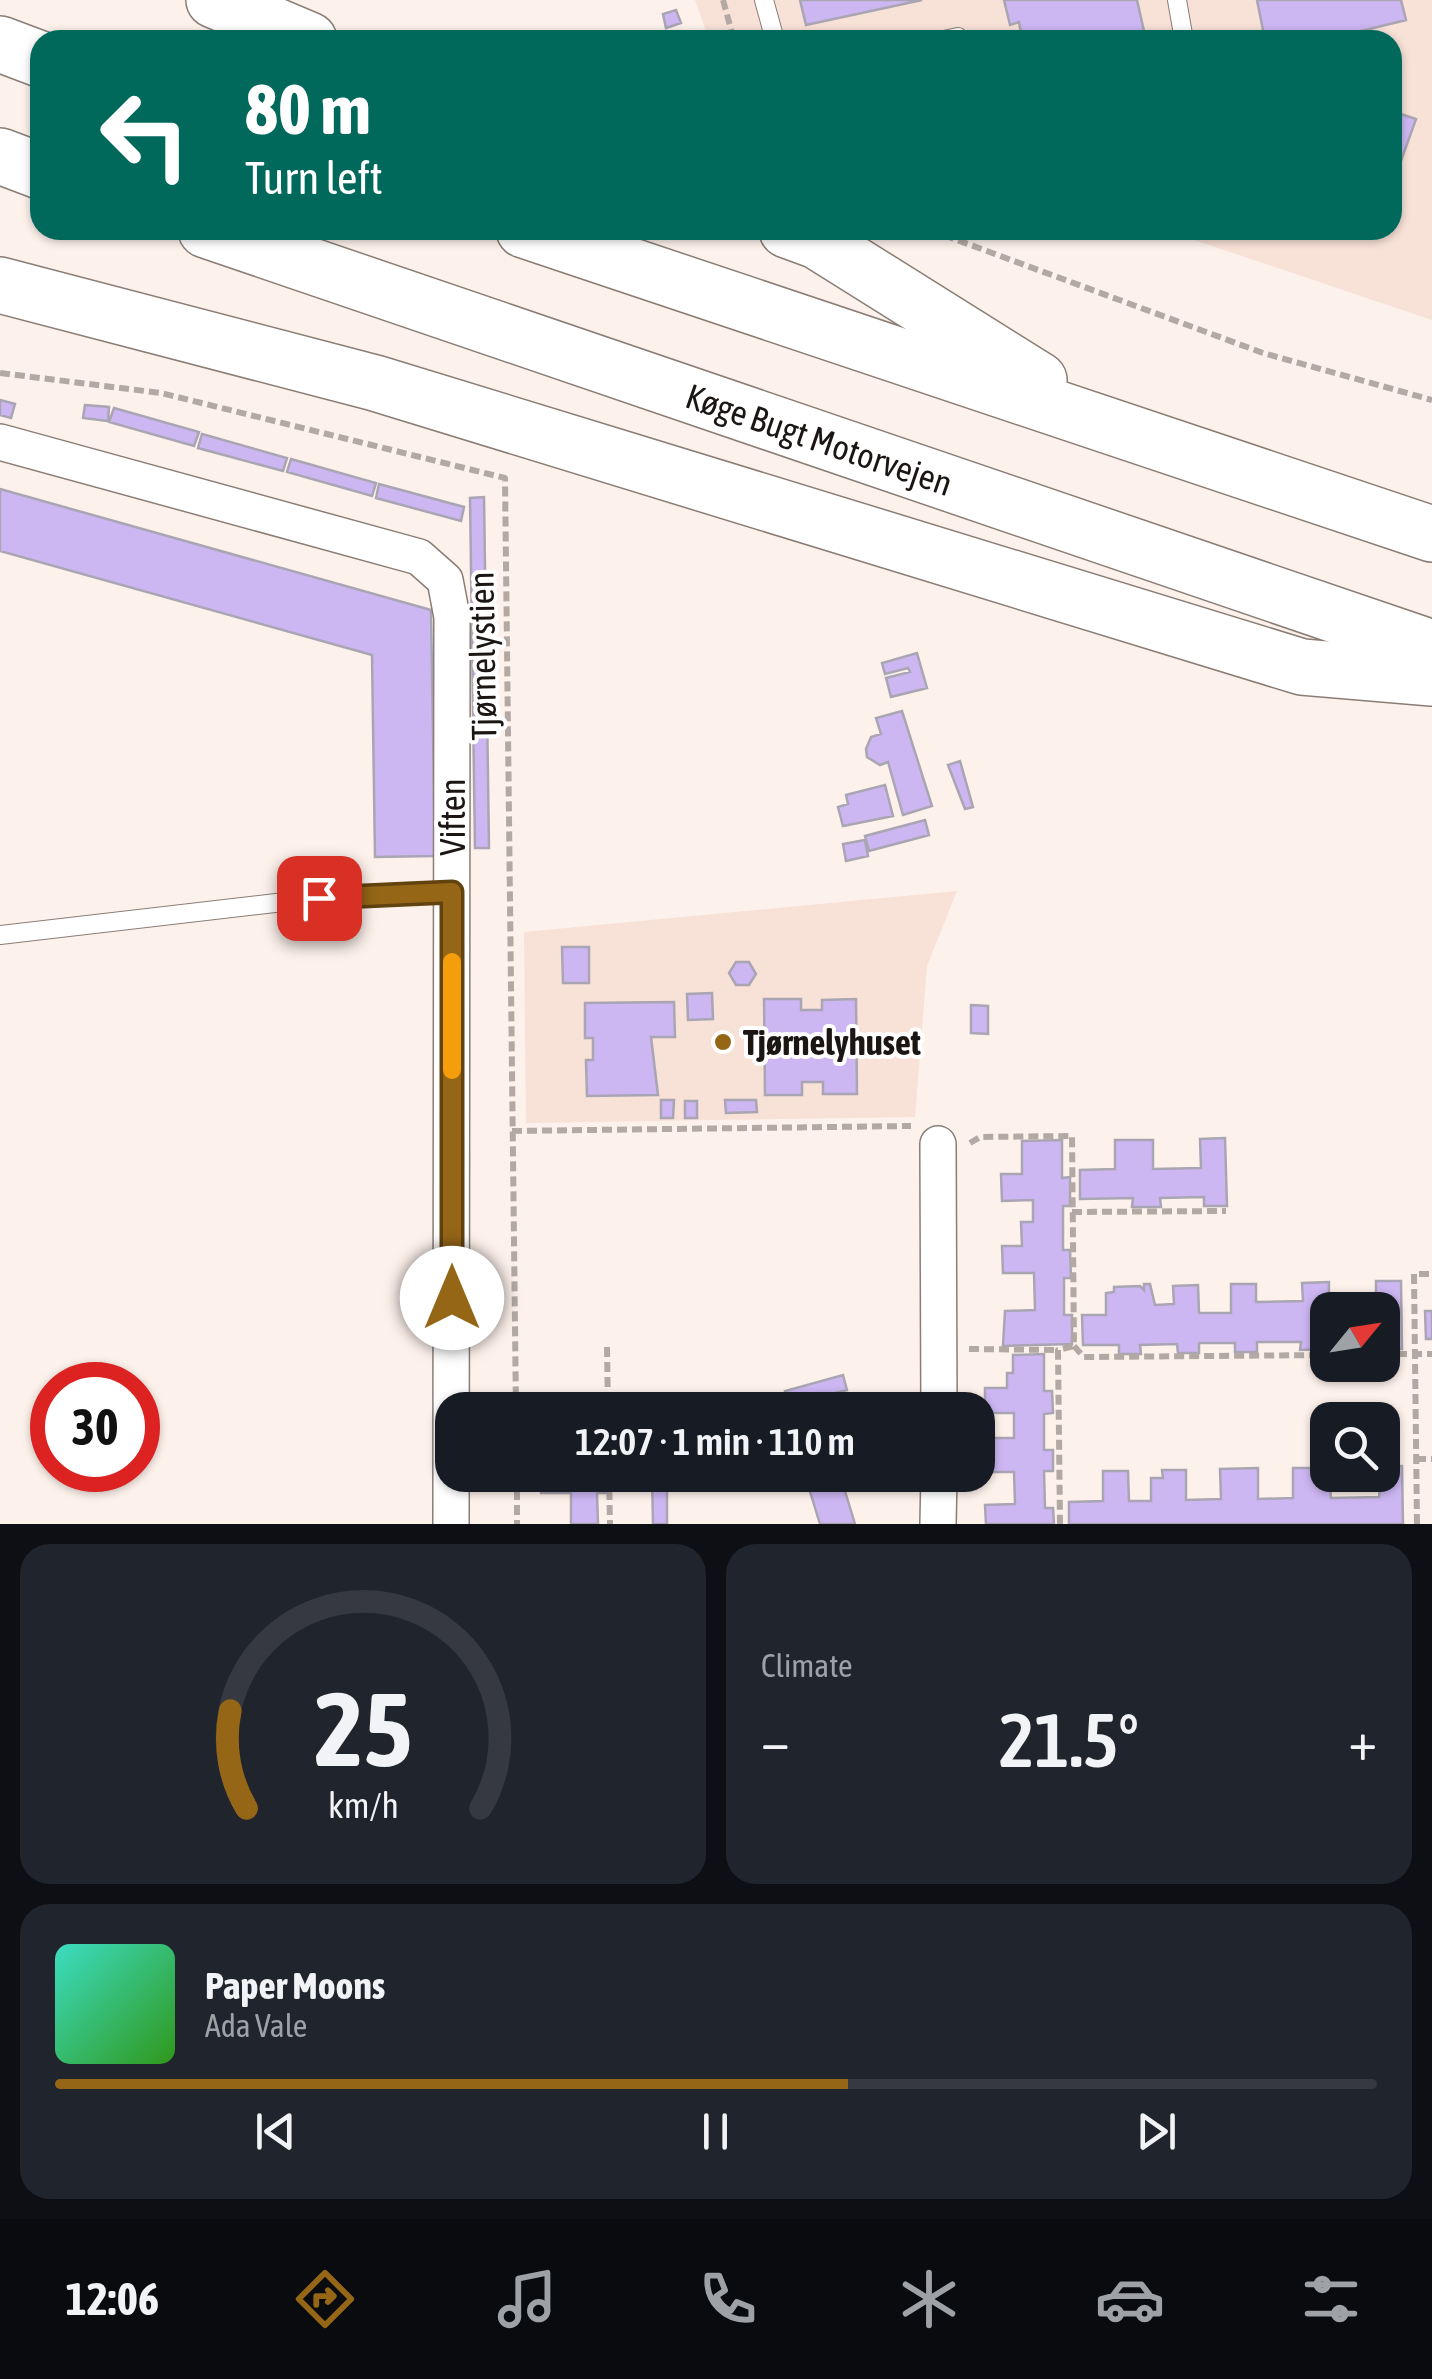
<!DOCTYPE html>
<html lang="en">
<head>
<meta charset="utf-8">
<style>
  :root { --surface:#171b24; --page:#20242c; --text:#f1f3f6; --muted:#9ea1a6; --line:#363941; --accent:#966617 }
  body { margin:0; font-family:"Asap Condensed",sans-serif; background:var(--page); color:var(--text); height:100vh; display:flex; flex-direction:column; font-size:38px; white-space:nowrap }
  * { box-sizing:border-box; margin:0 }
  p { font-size:32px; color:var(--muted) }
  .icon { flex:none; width:55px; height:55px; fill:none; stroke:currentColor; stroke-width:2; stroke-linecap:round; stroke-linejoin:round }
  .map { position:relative; height:1524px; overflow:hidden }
  .side { display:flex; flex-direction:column; gap:20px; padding:20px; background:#0d0f14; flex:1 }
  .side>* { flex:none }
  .hud { position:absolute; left:30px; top:30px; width:1372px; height:210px; border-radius:30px; box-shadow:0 2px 8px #0004; background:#00695c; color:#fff; overflow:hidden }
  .needle { width:65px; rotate:60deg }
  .buttons { position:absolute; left:1310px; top:1292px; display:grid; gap:20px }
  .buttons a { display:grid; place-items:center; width:90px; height:90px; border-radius:20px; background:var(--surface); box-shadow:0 2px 8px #0004; font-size:50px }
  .speed { position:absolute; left:30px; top:1362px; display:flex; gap:20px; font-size:50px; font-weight:700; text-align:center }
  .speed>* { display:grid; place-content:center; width:130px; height:130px; border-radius:50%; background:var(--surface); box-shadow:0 2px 8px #0004; line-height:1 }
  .speed .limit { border:15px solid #d22; background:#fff; color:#111 }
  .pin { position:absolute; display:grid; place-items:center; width:85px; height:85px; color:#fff; margin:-42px; border-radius:20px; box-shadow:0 5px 15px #0006 }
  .me { position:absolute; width:110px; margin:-55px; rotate:0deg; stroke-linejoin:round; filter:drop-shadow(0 0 8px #0008) }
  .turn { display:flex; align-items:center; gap:35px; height:210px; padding:0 50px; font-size:45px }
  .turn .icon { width:130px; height:130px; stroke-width:2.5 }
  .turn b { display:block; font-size:70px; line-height:85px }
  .big { font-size:75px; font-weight:600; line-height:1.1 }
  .side .tile { flex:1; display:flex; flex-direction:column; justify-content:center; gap:15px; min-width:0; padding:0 35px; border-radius:30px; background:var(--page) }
  .side .dial { align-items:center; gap:0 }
  .dial svg { height:260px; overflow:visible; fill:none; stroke:var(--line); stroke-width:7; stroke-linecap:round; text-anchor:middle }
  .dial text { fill:var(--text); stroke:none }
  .song { display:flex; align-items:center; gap:30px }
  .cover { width:120px; height:120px; border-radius:15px; background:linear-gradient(135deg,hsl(170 70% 55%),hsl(110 70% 35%)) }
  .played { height:10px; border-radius:5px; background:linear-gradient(90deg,var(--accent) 60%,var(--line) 60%) }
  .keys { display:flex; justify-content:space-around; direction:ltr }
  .heat { display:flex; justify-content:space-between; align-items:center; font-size:55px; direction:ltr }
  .side .tiles { flex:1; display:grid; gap:20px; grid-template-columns:1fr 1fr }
  .tile:last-child { grid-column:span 2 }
  .trip { position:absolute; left:435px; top:1392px; width:560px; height:100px; border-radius:30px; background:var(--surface); box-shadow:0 2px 8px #0004; font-weight:600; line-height:100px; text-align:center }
  .tabs { display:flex; height:160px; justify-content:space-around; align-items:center; background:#090b0e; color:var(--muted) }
  .tabs .icon { width:70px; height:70px }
  .tabs .selected { color:var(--accent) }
  .tabs b { font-size:45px; color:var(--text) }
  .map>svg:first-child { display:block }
  .built { fill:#f8e1d7 }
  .building { fill:#cdb7f3; stroke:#a9a5b2; stroke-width:2.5 }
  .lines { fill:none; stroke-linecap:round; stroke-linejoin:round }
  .lane-casing { stroke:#8a7d76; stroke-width:20 }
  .street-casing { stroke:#8a7d76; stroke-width:38 }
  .highway-casing { stroke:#8a7d76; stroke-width:58 }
  .path { stroke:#b2a9a4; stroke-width:6; stroke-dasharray:10 5; stroke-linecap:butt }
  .lane { stroke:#fff; stroke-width:18 }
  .street { stroke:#fff; stroke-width:35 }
  .highway { stroke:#fff; stroke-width:55 }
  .route-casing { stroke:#62420f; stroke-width:25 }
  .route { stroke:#966617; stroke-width:18 }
  .slow { stroke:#f59e0b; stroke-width:18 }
  .poi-dot { fill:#966617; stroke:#fff; stroke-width:4 }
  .labels { text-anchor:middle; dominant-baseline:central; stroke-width:8; stroke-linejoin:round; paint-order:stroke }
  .street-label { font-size:35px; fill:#1b1613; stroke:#fff }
  .poi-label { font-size:35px; font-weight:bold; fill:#1b1613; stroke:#fff; text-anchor:start }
</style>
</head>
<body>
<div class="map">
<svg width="1432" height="1524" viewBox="0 0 1432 1524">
  <rect width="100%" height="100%" fill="#fdf1eb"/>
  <path class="built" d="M695,0H1432V320L1164,230H1392V40H709Z
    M957,891L927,966L915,1117L526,1123L524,932Z"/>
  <path class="building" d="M800,0H922L806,25Z
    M1004,0H1137L1146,40H1022L1019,22L1010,25Z
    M1257,0H1401L1406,20L1361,31L1358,40H1265Z
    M676,10L681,23L666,28L663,14Z
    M1392,111L1416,119L1392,186Z
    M0,400L15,404L11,418L0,415Z
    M85,405L109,407L108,421L83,418Z
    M114,408L199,432L194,446L109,422Z
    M202,434L287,458L283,471L198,448Z
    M291,459L376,483L372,496L287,472Z
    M379,484L464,507L461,521L376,498Z
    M0,489L431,610L435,856L375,857L372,655L0,551Z
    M484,497L489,848H475L470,498Z
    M917,653L927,688L891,697L886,678L910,672L908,668L885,674L882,663Z
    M902,711L932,806L903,815L888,762L880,765L867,757L866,749L871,737L881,734L876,718Z
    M960,761L973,807L965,809L948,765Z
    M885,785L893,816L843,826L838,807L848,804L846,795Z
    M925,820L929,835L869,851L865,836Z
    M865,840L868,856L846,861L843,844Z
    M562,947H589V983H563Z
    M736,962H749L756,974L749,985H736L729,973Z
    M712,993L713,1019L688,1020L687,994Z
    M764,999H801V1010H822V1000L856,999L857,1094H823V1082H802V1095H765Z
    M674,1002L675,1037H651L658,1095L587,1096L586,1060H593V1038H585V1003Z
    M971,1005L988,1006V1034L971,1033Z
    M661,1100H674L673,1118H661Z
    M725,1100H756L757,1112L726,1113Z
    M685,1101H697V1118H685Z
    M1225,1138L1227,1206H1204V1197L1160,1198L1161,1207H1132L1133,1198L1080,1199V1170L1115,1169V1140H1153V1169L1201,1168L1200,1139Z
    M1062,1140V1178L1070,1177V1206H1063V1250H1070L1071,1278H1064V1315H1072V1344L1003,1346L1005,1311L1035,1310L1034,1273H1003L1002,1246H1022L1021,1222H1033V1200L1002,1201L1001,1174H1022V1141Z
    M1376,1281H1401L1402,1349H1382V1310H1376Z
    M1329,1282L1328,1349L1300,1350L1301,1342H1257V1352H1235V1343H1199V1353H1178L1177,1344L1140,1345L1141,1354H1119V1345H1083L1082,1315H1106V1293L1114,1292V1287L1140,1286L1144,1290V1284H1150L1155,1305L1174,1304L1173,1286L1198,1285L1199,1313H1231V1284H1256V1302L1303,1301L1302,1283Z
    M1425,1311H1432V1339H1426Z
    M1044,1354V1391H1052L1053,1413L1044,1414V1450H1053V1471H1044L1045,1508H1053L1054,1524H986L985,1505L1015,1504L1014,1472H986V1438H1014V1413H985V1388H1007V1373H1013V1355Z
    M843,1375L847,1390L831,1394L835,1407L794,1410L790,1405L785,1391Z
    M1402,1466L1403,1524H1069V1502L1103,1501V1471H1128L1129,1501H1151V1478H1163L1162,1470H1186V1500L1221,1499L1220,1469L1258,1468V1499L1293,1498V1468H1328L1331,1498L1379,1497L1382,1467Z
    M540,1475H609V1493H597L598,1524H571V1493H541Z
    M652,1475H667V1524H653Z
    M805,1475H840L855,1524H820Z"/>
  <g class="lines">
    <defs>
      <path id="lane" d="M764,0L775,40
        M1177,0L1184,40
        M944,40L958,37
        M0,935L319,898L452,892"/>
      <path id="street" d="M0,442L419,557L445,580L452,617L451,1524
        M938,1144L939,1410
        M938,1524L939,1475"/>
      <g id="highway">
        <path d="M214,0L309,40"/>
        <path d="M0,44L40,59"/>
        <path d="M0,156L40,171"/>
        <path id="s1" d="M206,230L1432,648"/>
        <path d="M524,230L1432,534"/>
        <path d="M787,230L817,241L1039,380"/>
        <path d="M0,285L375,383L1302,667L1432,678"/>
      </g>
    </defs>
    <use href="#lane" class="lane-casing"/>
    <use href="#street" class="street-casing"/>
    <use href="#highway" class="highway-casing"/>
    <path class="path" d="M723,0L734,40
      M930,230L1263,353L1432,400
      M0,373L161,393L505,478L516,1410
      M512,1131L911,1126
      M970,1143L980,1137L1072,1136L1074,1346L1058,1350L1060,1524
      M1072,1212L1226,1211
      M1074,1346L1084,1357L1328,1355
      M607,1347L608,1410
      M969,1349L1058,1350
      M1382,1354H1432
      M1416,1459H1432
      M517,1475V1524
      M609,1475L610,1524
      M1417,1524L1414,1274H1432"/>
    <use href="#lane" class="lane"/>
    <use href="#street" class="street"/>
    <use href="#highway" class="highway"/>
  </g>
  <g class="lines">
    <defs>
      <path id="route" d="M319,898L452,892V1298"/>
    </defs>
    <use href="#route" class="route-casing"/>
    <use href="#route" class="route"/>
    <path class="slow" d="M452,1070V962"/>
  </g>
  <circle class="poi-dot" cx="723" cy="1042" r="10"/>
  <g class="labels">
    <g class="street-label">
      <text stroke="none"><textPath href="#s1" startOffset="648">Køge Bugt Motorvejen</textPath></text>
      <text transform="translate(482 656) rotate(-91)">Tjørnelystien</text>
      <text transform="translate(452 817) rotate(-90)">Viften</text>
    </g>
    <g class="poi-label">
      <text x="743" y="1042">Tjørnelyhuset</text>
    </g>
  </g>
</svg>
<div class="buttons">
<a><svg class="needle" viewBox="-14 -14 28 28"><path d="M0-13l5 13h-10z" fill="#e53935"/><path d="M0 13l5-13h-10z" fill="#9ea1a6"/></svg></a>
<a><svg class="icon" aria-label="search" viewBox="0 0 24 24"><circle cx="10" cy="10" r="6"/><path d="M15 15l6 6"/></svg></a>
</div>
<div class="speed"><div class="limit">30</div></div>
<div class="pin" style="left:319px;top:898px;background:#d93025"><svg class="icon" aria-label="arrive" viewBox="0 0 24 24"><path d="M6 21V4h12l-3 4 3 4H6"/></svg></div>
<svg class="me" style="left:452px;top:1298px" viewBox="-20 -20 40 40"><circle r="19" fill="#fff"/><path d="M0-13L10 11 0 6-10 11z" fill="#966617"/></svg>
<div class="trip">12:07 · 1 min · 110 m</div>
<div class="hud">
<div class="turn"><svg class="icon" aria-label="left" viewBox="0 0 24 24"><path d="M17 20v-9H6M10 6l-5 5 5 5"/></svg><div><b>80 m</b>Turn left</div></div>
</div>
</div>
<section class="side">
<div class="tiles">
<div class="tile dial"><svg viewBox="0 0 100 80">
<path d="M14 69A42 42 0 1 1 86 69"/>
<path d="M14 69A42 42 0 0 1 9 39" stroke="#966617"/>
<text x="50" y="56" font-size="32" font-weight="700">25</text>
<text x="50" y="72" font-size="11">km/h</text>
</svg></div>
<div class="tile"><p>Climate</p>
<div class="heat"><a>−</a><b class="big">21.5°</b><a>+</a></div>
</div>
<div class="tile">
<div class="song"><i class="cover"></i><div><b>Paper Moons</b><p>Ada Vale</p></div></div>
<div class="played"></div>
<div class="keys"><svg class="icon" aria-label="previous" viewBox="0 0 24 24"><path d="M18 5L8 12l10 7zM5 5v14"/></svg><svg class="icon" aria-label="pause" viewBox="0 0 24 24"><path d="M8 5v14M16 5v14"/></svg><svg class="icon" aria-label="next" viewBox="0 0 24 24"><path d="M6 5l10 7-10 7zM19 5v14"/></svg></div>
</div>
</div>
</section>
<nav class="tabs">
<b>12:06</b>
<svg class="icon selected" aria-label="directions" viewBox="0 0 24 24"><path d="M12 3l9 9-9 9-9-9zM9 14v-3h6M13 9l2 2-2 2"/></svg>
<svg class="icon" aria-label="music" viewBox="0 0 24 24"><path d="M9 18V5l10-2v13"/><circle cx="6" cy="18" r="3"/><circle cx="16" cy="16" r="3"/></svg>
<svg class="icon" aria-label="phone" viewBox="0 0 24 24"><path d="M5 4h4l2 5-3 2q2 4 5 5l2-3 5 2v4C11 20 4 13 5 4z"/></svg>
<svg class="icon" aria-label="climate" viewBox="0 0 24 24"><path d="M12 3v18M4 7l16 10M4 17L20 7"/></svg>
<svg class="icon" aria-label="car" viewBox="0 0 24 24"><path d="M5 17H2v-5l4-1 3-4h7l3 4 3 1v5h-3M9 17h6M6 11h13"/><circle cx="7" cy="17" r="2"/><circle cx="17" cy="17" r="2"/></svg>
<svg class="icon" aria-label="filters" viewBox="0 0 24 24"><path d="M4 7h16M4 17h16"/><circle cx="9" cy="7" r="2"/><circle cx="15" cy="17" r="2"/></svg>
</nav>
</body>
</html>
